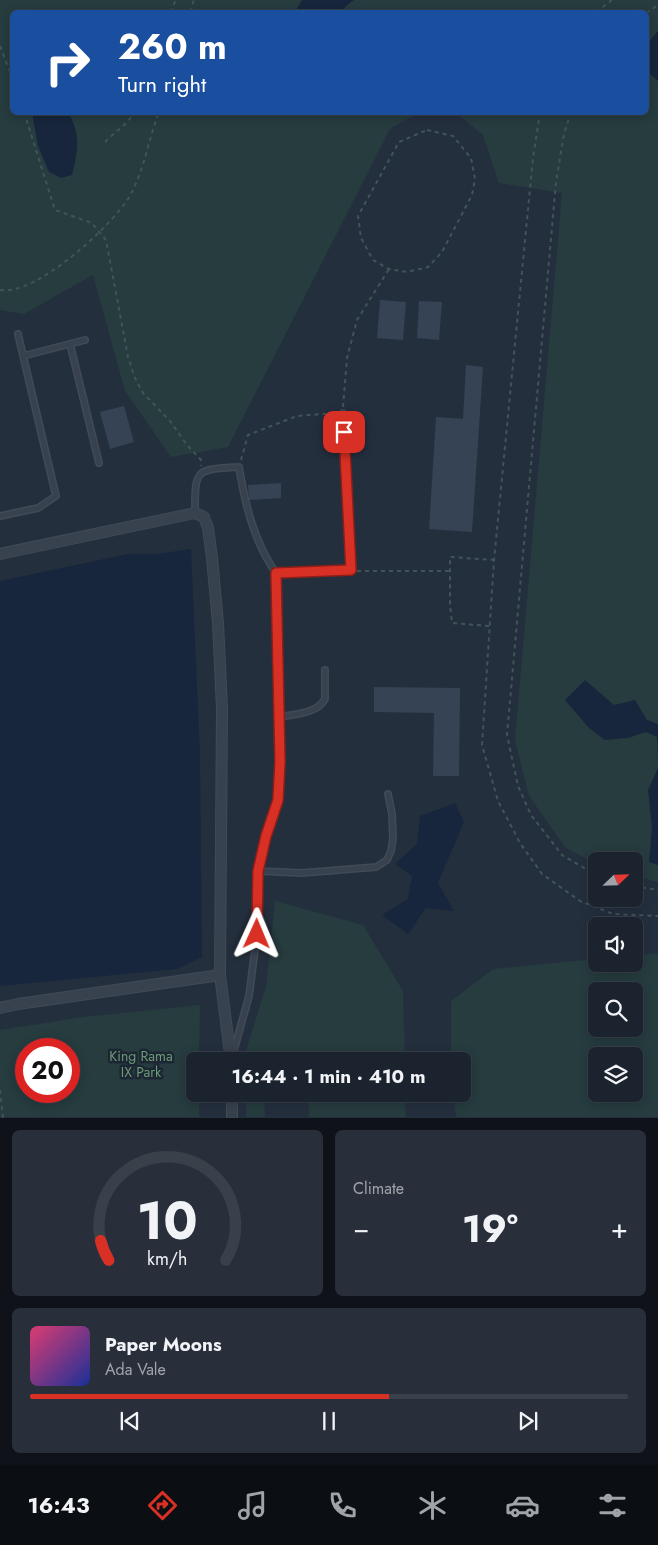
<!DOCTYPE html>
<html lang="en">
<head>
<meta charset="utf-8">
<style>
  :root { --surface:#1b232e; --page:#282f3a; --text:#f1f3f6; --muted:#a0a4aa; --line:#39404a; --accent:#d93025 }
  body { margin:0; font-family:Jost,sans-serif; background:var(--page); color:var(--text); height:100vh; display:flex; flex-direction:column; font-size:19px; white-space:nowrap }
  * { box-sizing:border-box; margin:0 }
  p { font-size:16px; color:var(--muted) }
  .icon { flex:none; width:28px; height:28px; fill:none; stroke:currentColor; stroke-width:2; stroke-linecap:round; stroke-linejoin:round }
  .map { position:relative; height:1118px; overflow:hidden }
  .drawer { display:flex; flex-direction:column; gap:12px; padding:12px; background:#0f1319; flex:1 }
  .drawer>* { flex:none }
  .banner { position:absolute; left:10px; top:10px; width:639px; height:105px; border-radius:8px; box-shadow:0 2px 12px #0003,0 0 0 1px var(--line); background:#1a4fa0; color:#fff; overflow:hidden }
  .needle { width:32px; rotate:67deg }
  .buttons { position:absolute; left:588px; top:852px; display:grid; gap:10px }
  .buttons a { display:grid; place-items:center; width:55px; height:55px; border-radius:8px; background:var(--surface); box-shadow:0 2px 12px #0003,0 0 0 1px var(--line); font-size:25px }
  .speed { position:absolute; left:15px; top:1038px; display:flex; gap:10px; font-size:25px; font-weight:700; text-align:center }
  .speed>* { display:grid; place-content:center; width:65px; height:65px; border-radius:50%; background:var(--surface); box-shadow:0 2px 12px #0003,0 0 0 1px var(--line); line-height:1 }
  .speed .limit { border:8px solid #d22; background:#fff; color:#111 }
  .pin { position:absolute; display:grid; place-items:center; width:42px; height:42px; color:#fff; margin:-21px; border-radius:10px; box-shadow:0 2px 8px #0006 }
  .me { position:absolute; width:55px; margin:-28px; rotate:1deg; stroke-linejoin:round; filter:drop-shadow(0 0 4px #0008) }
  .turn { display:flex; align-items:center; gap:18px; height:105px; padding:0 25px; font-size:22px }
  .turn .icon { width:65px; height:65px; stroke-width:2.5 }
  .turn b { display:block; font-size:35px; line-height:42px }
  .big { font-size:38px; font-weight:700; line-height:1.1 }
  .drawer .tile { flex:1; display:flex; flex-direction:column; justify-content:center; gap:8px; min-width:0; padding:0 18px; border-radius:8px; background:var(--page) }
  .drawer .dial { align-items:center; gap:0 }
  .dial svg { height:130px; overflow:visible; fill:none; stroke:var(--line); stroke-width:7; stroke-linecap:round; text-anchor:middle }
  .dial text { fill:var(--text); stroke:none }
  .song { display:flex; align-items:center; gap:15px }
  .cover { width:60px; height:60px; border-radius:8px; background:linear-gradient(135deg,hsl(340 70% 55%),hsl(230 70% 35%)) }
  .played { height:5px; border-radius:2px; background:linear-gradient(90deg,var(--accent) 60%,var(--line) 60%) }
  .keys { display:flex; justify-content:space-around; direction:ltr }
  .heat { display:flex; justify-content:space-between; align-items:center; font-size:28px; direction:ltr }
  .drawer .tiles { flex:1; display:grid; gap:12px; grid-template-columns:1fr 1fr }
  .tile:last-child { grid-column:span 2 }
  .trip { position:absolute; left:186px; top:1052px; width:285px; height:50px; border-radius:8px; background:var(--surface); box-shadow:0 2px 12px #0003,0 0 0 1px var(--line); font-weight:700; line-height:50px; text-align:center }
  .dock { display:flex; height:80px; justify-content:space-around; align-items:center; background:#0b0e12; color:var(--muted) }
  .dock .icon { width:35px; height:35px }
  .dock .current { color:var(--accent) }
  .dock b { font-size:22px; color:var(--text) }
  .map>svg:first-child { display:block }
  .green { fill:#263c3f; fill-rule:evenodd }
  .water { fill:#17263c }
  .building { fill:#364354 }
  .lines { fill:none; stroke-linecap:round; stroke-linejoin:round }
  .lane-casing { stroke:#414a57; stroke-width:8 }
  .street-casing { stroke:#414a57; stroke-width:12 }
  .path { stroke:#3f5557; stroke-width:2; stroke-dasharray:4 4; stroke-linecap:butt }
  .lane { stroke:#38414e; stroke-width:5 }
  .street { stroke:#38414e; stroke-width:10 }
  .route-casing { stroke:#8d1f18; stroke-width:12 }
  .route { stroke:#d93025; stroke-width:9 }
  .labels { text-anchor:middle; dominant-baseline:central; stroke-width:5; stroke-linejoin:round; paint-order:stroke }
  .park-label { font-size:14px; fill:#6b9a76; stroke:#1d2633 }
</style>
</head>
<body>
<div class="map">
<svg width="658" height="1118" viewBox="0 0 658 1118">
  <rect width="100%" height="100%" fill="#242f3e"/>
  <path class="green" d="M0,0H658V882L634,876V861H596V864L566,848L529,796L515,740L562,193L499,183L483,135L456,113L646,112V12H12V112L437,113L416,114L390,129L228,447L171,457L125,391L93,275L24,314L0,310Z
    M275,901L363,925L403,991L405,1061H246V1050L266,987Z
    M658,953V1117H456L453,1094H462V1061H451V1001L493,969L596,959V964H634V956ZM634,991V1029H596V991ZM634,1056V1094H596V1056Z
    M200,1005L199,1061H195V1094H199V1117H0V1030L83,1017ZM26,1049H69V1091H26Z
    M246,1094H264L265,1117H246Z
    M308,1094H405L406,1117H309Z"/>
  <path class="water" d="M302,0H354L346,6L342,12H295Z
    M658,31V81L647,71L646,45Z
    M32,113H69C81,138 78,149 72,175L61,178L49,172L38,146Z
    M191,549L200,755L202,957L177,969L0,986V581L128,554H157Z
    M585,680L614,705L635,700L647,720L658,724V759L657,737L646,732L628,738L605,740L589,728L565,700Z
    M658,768V865L649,862L652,827L648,790Z
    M455,803L464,822L438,883L454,911L426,908L408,934L382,915L408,899L412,876L395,864L417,844L420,816Z"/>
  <path class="building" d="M380,300L406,302L403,340L377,338Z
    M419,301L442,302L439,340L417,338Z
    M466,365L483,367L472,532L429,529L436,417L463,419Z
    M124,406L134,442L110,449L100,412Z
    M281,483V498L249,500L248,485Z
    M374,687L460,688L459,776H433L434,713L374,712Z"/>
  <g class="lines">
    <defs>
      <path id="lane" d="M70,344L99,463
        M23,356L85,340
        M195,513C195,468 195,470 239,467C245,504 254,542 276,573L280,762L278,800L266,836L258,871L257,934L249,996L233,1054
        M0,516L38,508L56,496L18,334
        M276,573L351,571L343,413
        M279,717C294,714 317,714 325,699V670
        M258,871L302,873L376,867L387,860L391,851L393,838L392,814L388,794"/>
      <path id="street" d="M0,554L195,513L204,517L208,528L212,558L218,623L222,709L220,975L231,1061
        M0,1008L18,1004L220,975
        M232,1094V1118"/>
    </defs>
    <use href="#lane" class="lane-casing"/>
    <use href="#street" class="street-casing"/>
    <path class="path" d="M170,12L176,0
      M190,12L194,0
      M596,12L612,0
      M646,13L658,5
      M0,46L12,77
      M24,112L55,210L92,223L106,240L128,357L135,378L143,393L170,421L187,445L201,460V466
      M540,112L533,158L494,560L482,745L498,801L520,843L542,874L580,901L613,914L658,916
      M571,112L564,134L556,182L507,735L518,786L531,815L562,855L596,875
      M427,130L453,136L471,158L475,179L472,195L442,252L428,267L407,272L389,269L373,260L361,238L358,216L399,142Z
      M105,142C114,132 128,125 134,112
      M0,290C36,296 109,228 128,199C144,173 148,140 159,112
      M343,407L347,358L357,320L389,269
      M241,460L248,435L297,416L336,413
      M357,571H450
      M489,626L452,623L450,605V557L494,560
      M634,886L658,890
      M0,1090L3,1118"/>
    <use href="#lane" class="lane"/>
    <use href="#street" class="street"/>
  </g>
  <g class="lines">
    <defs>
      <path id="route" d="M257,934L258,871L266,836L278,800L280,762L276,573L351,570L344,432"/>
    </defs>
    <use href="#route" class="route-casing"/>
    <use href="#route" class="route"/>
  </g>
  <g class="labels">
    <g class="park-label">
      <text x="141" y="1056">King Rama<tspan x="141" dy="16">IX Park</tspan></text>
    </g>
  </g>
</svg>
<div class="buttons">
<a><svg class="needle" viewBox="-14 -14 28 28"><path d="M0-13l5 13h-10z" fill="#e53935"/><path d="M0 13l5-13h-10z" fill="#a0a4aa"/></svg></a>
<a><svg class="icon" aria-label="sound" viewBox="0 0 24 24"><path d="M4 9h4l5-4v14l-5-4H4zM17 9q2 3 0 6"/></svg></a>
<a><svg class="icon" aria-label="search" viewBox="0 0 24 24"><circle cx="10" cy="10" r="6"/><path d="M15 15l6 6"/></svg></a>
<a><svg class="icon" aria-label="layers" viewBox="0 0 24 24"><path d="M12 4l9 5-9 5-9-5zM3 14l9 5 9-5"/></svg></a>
</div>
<div class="speed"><div class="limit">20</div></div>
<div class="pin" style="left:344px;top:432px;background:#d93025"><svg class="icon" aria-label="arrive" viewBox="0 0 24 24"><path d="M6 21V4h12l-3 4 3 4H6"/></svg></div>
<svg class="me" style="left:257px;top:934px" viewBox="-20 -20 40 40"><path d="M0-17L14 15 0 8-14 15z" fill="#d93025" stroke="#fff" stroke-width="4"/></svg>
<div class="trip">16:44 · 1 min · 410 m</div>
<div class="banner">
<div class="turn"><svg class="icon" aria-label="right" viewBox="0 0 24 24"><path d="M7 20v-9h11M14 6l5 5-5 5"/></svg><div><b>260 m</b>Turn right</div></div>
</div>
</div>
<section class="drawer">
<div class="tiles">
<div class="tile dial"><svg viewBox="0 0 100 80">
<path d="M14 69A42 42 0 1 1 86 69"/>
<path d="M14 69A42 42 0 0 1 9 57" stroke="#d93025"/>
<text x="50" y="56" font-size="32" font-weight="700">10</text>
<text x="50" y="72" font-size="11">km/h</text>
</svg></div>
<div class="tile"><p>Climate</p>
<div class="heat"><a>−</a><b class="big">19°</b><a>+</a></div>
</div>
<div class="tile">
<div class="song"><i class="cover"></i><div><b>Paper Moons</b><p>Ada Vale</p></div></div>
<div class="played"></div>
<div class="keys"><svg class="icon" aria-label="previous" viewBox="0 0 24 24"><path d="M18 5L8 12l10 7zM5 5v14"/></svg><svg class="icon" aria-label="pause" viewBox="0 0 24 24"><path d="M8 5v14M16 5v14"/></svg><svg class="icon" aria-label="next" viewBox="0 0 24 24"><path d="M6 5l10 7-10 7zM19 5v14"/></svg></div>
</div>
</div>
</section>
<nav class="dock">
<b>16:43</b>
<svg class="icon current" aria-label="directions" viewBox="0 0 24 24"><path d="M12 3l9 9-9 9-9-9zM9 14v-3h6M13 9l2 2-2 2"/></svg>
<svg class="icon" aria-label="music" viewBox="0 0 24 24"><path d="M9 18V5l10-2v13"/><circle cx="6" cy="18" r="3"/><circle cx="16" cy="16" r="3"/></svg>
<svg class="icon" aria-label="phone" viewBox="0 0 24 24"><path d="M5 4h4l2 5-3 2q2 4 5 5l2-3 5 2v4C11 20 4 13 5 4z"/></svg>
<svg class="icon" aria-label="climate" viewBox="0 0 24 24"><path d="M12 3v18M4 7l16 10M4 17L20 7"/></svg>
<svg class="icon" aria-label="car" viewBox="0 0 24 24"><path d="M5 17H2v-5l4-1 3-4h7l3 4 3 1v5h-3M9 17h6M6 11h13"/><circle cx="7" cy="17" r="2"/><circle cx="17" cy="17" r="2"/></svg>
<svg class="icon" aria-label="filters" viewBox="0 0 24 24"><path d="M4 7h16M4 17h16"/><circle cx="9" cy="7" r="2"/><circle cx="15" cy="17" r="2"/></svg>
</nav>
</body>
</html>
